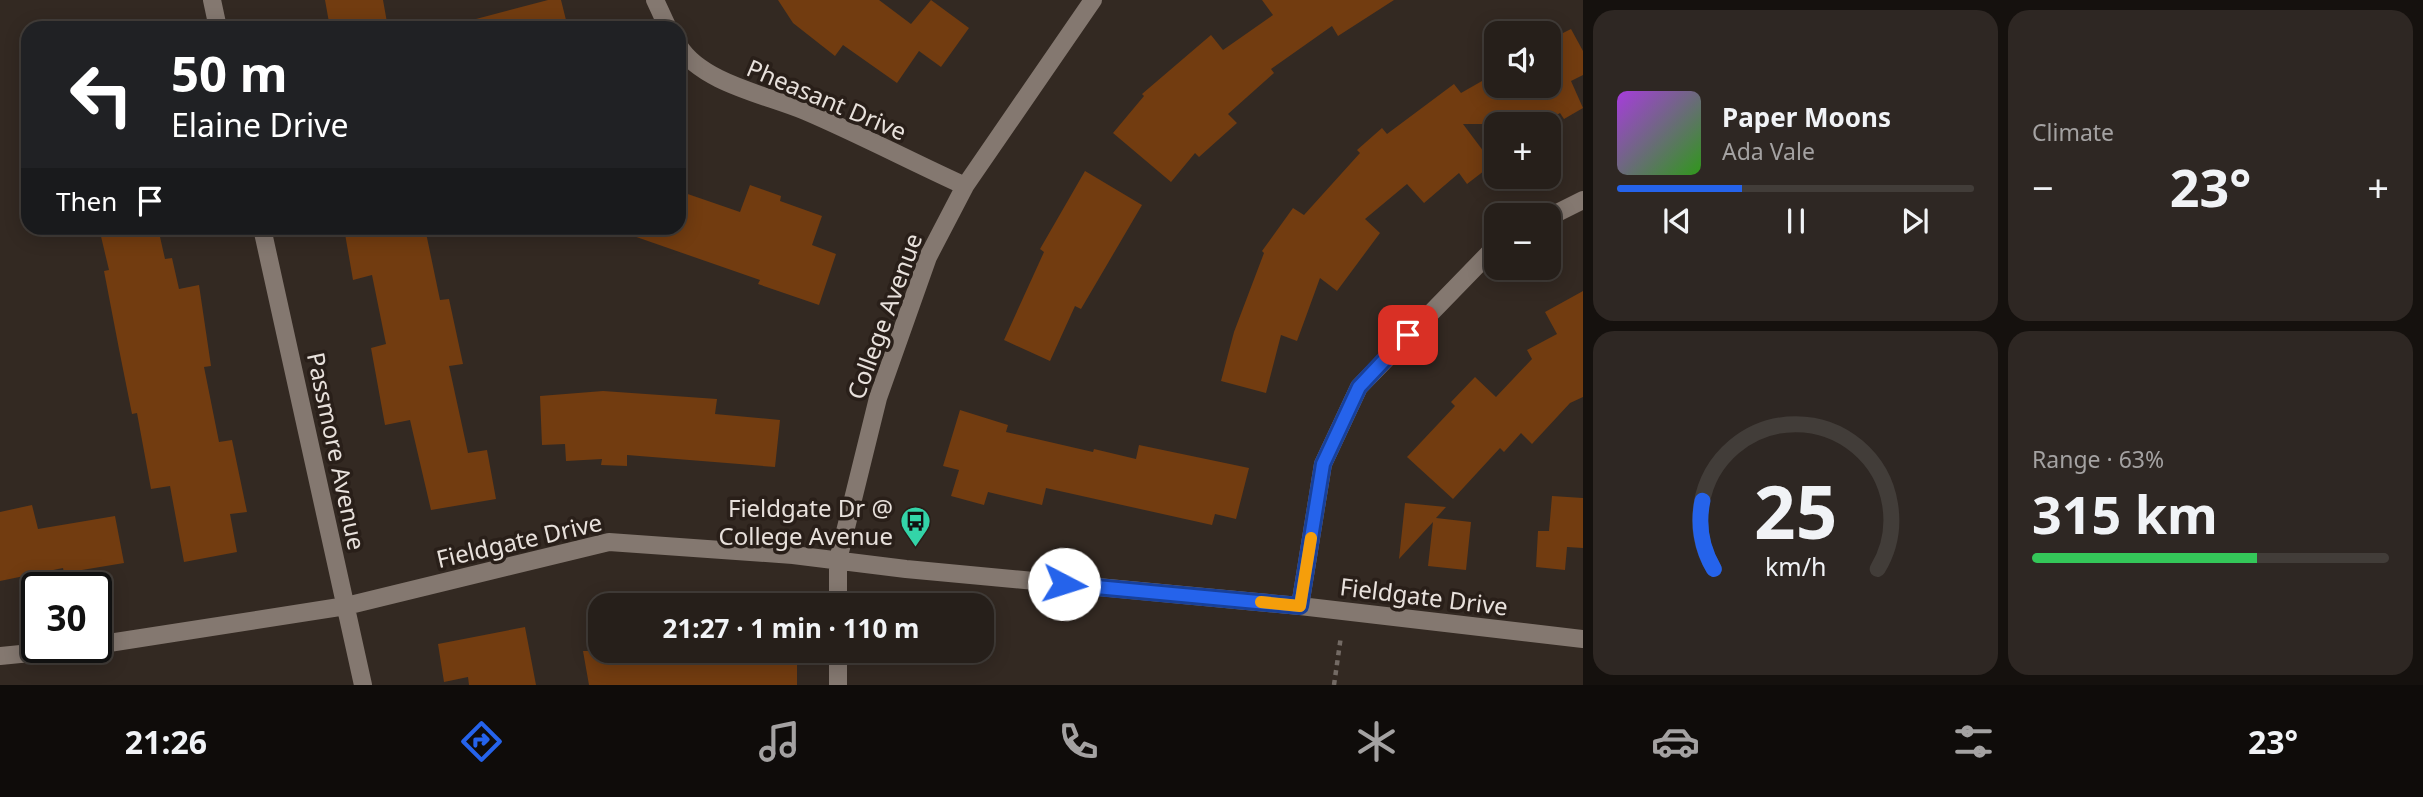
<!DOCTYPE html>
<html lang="en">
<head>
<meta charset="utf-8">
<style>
  :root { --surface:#261f1a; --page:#2e2723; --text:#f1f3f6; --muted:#a4a2a2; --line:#423d39; --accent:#2563eb }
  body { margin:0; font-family:"Noto Sans",sans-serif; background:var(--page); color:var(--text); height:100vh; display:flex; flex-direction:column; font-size:26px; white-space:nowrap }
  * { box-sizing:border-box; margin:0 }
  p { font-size:23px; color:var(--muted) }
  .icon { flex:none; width:38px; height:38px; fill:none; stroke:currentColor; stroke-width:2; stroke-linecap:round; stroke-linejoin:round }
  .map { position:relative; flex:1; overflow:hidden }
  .sheet { display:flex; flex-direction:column; gap:10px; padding:10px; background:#15110e; width:840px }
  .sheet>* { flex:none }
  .banner { position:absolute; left:21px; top:21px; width:665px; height:214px; border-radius:21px; box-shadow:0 4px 18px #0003,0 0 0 2px var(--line); background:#202124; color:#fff; overflow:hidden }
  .fabs { position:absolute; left:1484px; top:21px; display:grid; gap:14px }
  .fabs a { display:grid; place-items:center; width:77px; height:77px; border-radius:14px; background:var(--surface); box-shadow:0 4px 18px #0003,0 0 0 2px var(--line); font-size:35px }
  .speed { position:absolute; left:21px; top:572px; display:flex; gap:14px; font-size:35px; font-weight:700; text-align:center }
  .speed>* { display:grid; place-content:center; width:91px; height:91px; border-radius:50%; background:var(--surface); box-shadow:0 4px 18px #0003,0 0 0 2px var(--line); line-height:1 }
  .speed .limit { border:4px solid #111; border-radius:10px; background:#fff; color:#111 }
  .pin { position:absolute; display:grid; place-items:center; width:60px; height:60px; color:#fff; margin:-30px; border-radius:14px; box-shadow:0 4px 10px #0006 }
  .me { position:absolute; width:77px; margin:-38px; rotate:95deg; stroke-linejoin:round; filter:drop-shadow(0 0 5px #0008) }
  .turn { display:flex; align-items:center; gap:24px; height:147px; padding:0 35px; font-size:32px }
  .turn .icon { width:91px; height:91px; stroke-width:2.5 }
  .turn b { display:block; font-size:49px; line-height:60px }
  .then { display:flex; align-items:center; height:66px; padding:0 35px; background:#0003; gap:14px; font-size:26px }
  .big { font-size:52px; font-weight:700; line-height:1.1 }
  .sheet .tile { flex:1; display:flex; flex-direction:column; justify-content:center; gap:10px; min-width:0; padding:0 24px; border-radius:21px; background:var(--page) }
  .sheet .dial { align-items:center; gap:0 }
  .dial svg { height:182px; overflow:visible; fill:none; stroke:var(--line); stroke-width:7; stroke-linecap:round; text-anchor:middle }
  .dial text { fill:var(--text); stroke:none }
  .song { display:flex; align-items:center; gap:21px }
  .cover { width:84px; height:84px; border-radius:10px; background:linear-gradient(135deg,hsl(280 70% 55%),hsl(110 70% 35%)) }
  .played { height:7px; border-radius:4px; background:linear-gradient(90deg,var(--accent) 35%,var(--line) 35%) }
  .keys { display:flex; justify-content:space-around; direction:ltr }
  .heat { display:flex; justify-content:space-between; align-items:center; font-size:38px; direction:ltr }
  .charge { height:10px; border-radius:5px; background:linear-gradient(90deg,#34c759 63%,var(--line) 0) }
  .sheet .tiles { flex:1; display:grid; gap:10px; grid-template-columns:repeat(2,1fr) }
  .trip { position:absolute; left:588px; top:593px; width:406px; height:70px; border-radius:21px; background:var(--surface); box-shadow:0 4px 18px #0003,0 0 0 2px var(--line); font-weight:700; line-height:70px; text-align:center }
  .tab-bar { display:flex; height:112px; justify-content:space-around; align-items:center; background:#0f0c0a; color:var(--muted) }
  .tab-bar .icon { width:49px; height:49px }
  .tab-bar .selected { color:var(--accent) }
  .tab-bar b { font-size:32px; color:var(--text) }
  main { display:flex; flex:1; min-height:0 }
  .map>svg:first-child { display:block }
  .building { fill:#723c10 }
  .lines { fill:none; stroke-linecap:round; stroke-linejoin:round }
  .path { stroke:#736a64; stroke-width:4.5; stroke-dasharray:5 5; stroke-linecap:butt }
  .street { stroke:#847870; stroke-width:18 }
  .route-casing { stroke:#184099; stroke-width:18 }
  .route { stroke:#2563eb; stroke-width:12 }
  .slow { stroke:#f59e0b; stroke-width:12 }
  .labels { text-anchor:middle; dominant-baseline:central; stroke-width:7; stroke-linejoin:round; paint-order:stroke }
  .street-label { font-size:24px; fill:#e8e1dc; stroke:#291f19 }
  .poi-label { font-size:24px; fill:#e8e1dc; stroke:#291f19; text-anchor:end }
</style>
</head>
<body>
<main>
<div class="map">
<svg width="1583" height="685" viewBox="0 0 1583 685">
  <rect width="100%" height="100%" fill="#332922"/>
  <path class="building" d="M325,0H383L388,28H330Z
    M548,0H561L568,28H477L476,19Z
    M778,0H879L911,24L931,0L969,28L941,67L919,51L897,83L843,45L835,56L793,23Z
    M1262,0H1394L1338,36L1332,26L1271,69L1274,73L1228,114L1237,123L1199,157L1195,153L1171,182L1113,133L1144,96L1142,94L1211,35L1223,50L1273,15Z
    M1571,29L1583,51V75L1571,81L1583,108L1564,119L1560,113L1541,124H1463L1493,164L1467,184L1459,173L1424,203L1407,184L1365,219L1380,233L1337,291L1320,278L1297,341L1281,335L1266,393L1221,381L1234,332L1264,253L1262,251L1293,208L1304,215L1360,153L1357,150L1382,128L1387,134L1454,84L1461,93L1496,73V86H1549V40Z
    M1085,171L1142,205L1081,309L1075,306L1050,361L1004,340L1044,252L1040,249Z
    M750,185L781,196L780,201L822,216L812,245L836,254L819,305L758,284L760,280L622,232L623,228H679V191L740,212Z
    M99,228H158L165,259L172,258L179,289L199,285L211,366L204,367L219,442L232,440L247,512L230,514L237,552L184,562L170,486L151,489L137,413L132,414L119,349L104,271L109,270Z
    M344,228H425L440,300L449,299L463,364L449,366L468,453L487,450L496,499L431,510L410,420L385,425L371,348L386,344L372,275L353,280Z
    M1583,291V397L1570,403L1532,444L1521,433L1504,452L1500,448L1453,499L1407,457L1455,406L1451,402L1475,377L1496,397L1532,359L1527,350L1557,334L1545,312Z
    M603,391L717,399L715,414L780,420L775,467L627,455V466L601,465L602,459L566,461L565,444L542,445L540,396Z
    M960,410L1008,425L1006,432L1093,452L1094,449L1136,459L1139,445L1249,468L1236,519L1215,514L1212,525L1046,488L1042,505L988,492L984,505L951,496L959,470L943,466Z
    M1552,496L1583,498V548L1567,547L1565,570L1536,567L1538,531H1549Z
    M1405,503L1446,507L1436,518L1471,522L1466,570L1428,566L1433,522L1399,559Z
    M32,505L38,529L115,516L124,563L64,573L63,568L0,581V512Z
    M525,627L536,685H469L468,677L444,682L438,644Z
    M583,651H738L737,660L797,663V685H589Z"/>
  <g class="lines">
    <path class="path" d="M1334,685L1341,636"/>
    <path class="street" d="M212,0L218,28
      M655,0L668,28
      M679,46C702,83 767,95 805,111C859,134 912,162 965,186
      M1549,217L1583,200
      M262,228L363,685
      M838,606V560L878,398L928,257L965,186L1093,0
      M1300,606L1323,464L1359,387L1496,246
      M96,645L346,606L609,542L793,555L906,569L1300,606L1583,639
      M0,656L81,648
      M838,685V651"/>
  </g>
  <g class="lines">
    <defs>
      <path id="route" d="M1064,584L1300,606L1323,464L1359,387L1408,335"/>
    </defs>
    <use href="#route" class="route-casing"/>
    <use href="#route" class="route"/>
    <path class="slow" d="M1261,602L1300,606L1311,538"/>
  </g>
  <defs>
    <symbol id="bus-pin" viewBox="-11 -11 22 30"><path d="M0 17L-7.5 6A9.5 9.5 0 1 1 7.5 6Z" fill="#33d4a8" stroke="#291f19"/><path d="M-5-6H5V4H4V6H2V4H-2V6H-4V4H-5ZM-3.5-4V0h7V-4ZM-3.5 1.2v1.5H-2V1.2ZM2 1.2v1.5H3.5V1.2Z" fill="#111"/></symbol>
  </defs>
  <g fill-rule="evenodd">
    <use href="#bus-pin" x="898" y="504" width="35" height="47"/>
  </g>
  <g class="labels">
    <g class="street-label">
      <text transform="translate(827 99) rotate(23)">Pheasant Drive</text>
      <text transform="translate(884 316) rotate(-70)">College Avenue</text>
      <text transform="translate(337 451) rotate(78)">Passmore Avenue</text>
      <text transform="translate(519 540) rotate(-13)">Fieldgate Drive</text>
      <text transform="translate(1424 596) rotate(7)">Fieldgate Drive</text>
    </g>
    <g class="poi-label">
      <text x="893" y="507">Fieldgate Dr @<tspan x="893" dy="28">College Avenue</tspan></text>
    </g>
  </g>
</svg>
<div class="fabs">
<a><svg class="icon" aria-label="sound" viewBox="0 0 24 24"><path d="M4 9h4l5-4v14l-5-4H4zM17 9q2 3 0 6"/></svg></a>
<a>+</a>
<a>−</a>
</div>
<div class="speed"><div class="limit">30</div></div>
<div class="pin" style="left:1408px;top:335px;background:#d93025"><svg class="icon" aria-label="arrive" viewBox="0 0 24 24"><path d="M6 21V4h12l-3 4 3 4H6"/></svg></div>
<svg class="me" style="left:1064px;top:584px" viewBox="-20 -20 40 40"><circle r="19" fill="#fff"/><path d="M0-13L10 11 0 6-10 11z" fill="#2563eb"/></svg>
<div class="trip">21:27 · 1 min · 110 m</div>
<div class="banner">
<div class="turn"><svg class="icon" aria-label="left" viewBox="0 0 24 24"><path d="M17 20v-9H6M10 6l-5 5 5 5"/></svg><div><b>50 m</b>Elaine Drive</div></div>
<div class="then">Then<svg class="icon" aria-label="arrive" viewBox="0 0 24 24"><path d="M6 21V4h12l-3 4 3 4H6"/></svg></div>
</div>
</div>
<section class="sheet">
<div class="tiles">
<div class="tile">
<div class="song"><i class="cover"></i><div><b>Paper Moons</b><p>Ada Vale</p></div></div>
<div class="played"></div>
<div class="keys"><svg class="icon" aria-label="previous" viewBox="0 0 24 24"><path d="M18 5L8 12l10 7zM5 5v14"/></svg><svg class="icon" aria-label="pause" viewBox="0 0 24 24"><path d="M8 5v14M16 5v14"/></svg><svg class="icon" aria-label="next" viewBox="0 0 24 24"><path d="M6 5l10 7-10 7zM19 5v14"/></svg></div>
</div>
<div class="tile"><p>Climate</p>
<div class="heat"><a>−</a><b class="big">23°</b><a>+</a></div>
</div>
<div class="tile dial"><svg viewBox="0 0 100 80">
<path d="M14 69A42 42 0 1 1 86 69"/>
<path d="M14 69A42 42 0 0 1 9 39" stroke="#2563eb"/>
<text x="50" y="56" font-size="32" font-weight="700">25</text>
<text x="50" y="72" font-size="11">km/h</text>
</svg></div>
<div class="tile"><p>Range · 63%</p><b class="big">315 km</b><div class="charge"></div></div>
</div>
</section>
</main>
<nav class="tab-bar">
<b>21:26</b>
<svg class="icon selected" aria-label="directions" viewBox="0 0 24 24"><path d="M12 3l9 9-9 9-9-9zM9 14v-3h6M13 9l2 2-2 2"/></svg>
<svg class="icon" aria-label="music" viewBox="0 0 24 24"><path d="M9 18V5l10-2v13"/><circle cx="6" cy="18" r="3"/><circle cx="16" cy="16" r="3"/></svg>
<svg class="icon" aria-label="phone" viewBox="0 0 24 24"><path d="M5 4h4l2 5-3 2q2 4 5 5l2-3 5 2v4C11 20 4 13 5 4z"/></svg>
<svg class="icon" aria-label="climate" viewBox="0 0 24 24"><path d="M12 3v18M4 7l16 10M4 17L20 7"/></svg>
<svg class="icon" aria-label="car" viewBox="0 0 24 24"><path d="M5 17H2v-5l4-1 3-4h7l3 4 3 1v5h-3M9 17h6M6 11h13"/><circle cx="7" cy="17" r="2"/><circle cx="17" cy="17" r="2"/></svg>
<svg class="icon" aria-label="filters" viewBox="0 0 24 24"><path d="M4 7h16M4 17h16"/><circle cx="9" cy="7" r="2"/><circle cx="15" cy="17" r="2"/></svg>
<b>23°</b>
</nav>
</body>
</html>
